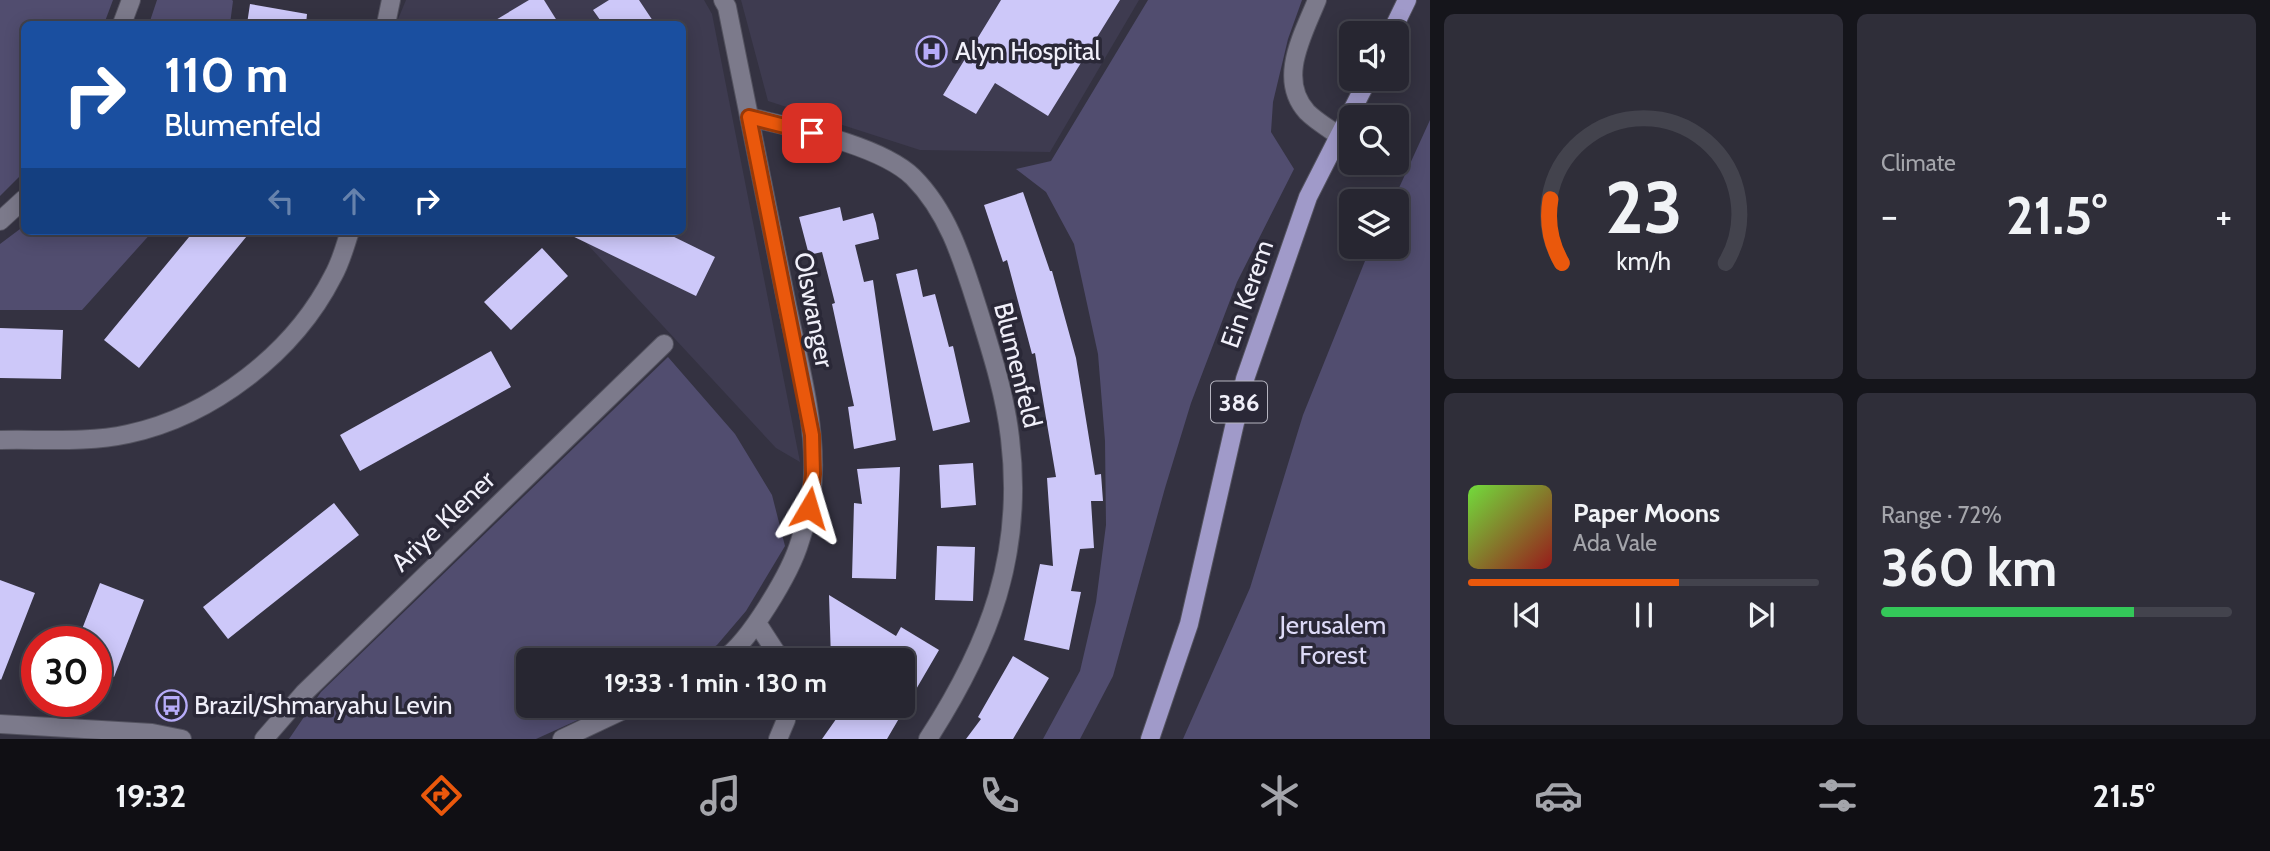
<!DOCTYPE html>
<html lang="en">
<head>
<meta charset="utf-8">
<style>
  :root { --surface:#272631; --page:#2f2e39; --text:#f1f3f6; --muted:#a4a5ab; --line:#43434d; --accent:#ea580c }
  body { margin:0; font-family:Cabin,sans-serif; background:var(--page); color:var(--text); height:100vh; display:flex; flex-direction:column; font-size:26px; white-space:nowrap }
  * { box-sizing:border-box; margin:0 }
  p { font-size:23px; color:var(--muted) }
  .icon { flex:none; width:38px; height:38px; fill:none; stroke:currentColor; stroke-width:2; stroke-linecap:round; stroke-linejoin:round }
  .map { position:relative; flex:1; overflow:hidden }
  .details { display:flex; flex-direction:column; gap:14px; padding:14px; background:#15151b; width:840px }
  .details>* { flex:none }
  .guide { position:absolute; left:21px; top:21px; width:665px; height:214px; border-radius:10px; box-shadow:0 4px 18px #0003,0 0 0 2px var(--line); background:#1a4fa0; color:#fff; overflow:hidden }
  .tools { position:absolute; left:1339px; top:21px; display:grid; gap:14px }
  .tools a { display:grid; place-items:center; width:70px; height:70px; border-radius:10px; background:var(--surface); box-shadow:0 4px 18px #0003,0 0 0 2px var(--line); font-size:35px }
  .speed { position:absolute; left:21px; top:626px; display:flex; gap:14px; font-size:35px; font-weight:700; text-align:center }
  .speed>* { display:grid; place-content:center; width:91px; height:91px; border-radius:50%; background:var(--surface); box-shadow:0 4px 18px #0003,0 0 0 2px var(--line); line-height:1 }
  .speed .limit { border:10px solid #d22; background:#fff; color:#111 }
  .pin { position:absolute; display:grid; place-items:center; width:60px; height:60px; color:#fff; margin:-30px; border-radius:14px; box-shadow:0 4px 10px #0006 }
  .me { position:absolute; width:77px; margin:-38px; rotate:7deg; stroke-linejoin:round; filter:drop-shadow(0 0 5px #0008) }
  .turn { display:flex; align-items:center; gap:24px; height:147px; padding:0 28px; font-size:32px }
  .turn .icon { width:91px; height:91px; stroke-width:2.5 }
  .turn b { display:block; font-size:49px; line-height:60px }
  .lanes { display:flex; align-items:center; height:66px; padding:0 28px; background:#0003; justify-content:center; gap:35px; direction:ltr }
  .lanes .off { opacity:.35 }
  .big { font-size:52px; font-weight:700; line-height:1.1 }
  .details .widget { flex:1; display:flex; flex-direction:column; justify-content:center; gap:10px; min-width:0; padding:0 24px; border-radius:10px; background:var(--page) }
  .details .dial { align-items:center; gap:0 }
  .dial svg { height:182px; overflow:visible; fill:none; stroke:var(--line); stroke-width:7; stroke-linecap:round; text-anchor:middle }
  .dial text { fill:var(--text); stroke:none }
  .song { display:flex; align-items:center; gap:21px }
  .cover { width:84px; height:84px; border-radius:10px; background:linear-gradient(135deg,hsl(100 70% 55%),hsl(0 70% 35%)) }
  .played { height:7px; border-radius:4px; background:linear-gradient(90deg,var(--accent) 60%,var(--line) 60%) }
  .keys { display:flex; justify-content:space-around; direction:ltr }
  .heat { display:flex; justify-content:space-between; align-items:center; font-size:38px; direction:ltr }
  .charge { height:10px; border-radius:5px; background:linear-gradient(90deg,#34c759 72%,var(--line) 0) }
  .details .tiles { flex:1; display:grid; gap:14px; grid-template-columns:repeat(2,1fr) }
  .trip { position:absolute; left:516px; top:648px; width:399px; height:70px; border-radius:10px; background:var(--surface); box-shadow:0 4px 18px #0003,0 0 0 2px var(--line); font-weight:700; line-height:70px; text-align:center }
  .tab-bar { display:flex; height:112px; justify-content:space-around; align-items:center; background:#100f14; color:var(--muted) }
  .tab-bar .icon { width:49px; height:49px }
  .tab-bar .current { color:var(--accent) }
  .tab-bar b { font-size:32px; color:var(--text) }
  main { display:flex; flex:1; min-height:0 }
  .map>svg:first-child { display:block }
  .built { fill:#3e3b50 }
  .green { fill:#514d6f }
  .building { fill:#cdc8f9 }
  .lines { fill:none; stroke-linecap:round; stroke-linejoin:round }
  .street-casing { stroke:#53525f; stroke-width:20 }
  .primary-casing { stroke:#53525f; stroke-width:20 }
  .street { stroke:#7c7a8b; stroke-width:18 }
  .primary { stroke:#a09ac9; stroke-width:18 }
  .route-casing { stroke:#983908; stroke-width:18 }
  .route { stroke:#ea580c; stroke-width:12 }
  .labels { text-anchor:middle; dominant-baseline:central; stroke-width:7; stroke-linejoin:round; paint-order:stroke }
  .shield { fill:#2a2837; stroke:#b5b4c0; stroke-width:2 }
  .shield-label { font-size:24px; font-weight:bold; fill:#f1f0fa }
  .poi-label { font-size:26px; fill:#f1f0fa; stroke:#2a2837; text-anchor:start }
  .street-label { font-size:26px; fill:#f1f0fa; stroke:#2a2837 }
  .park-label { font-size:26px; fill:#dddaf7; stroke:#2a2837 }
</style>
</head>
<body>
<main>
<div class="map">
<svg width="1430" height="739" viewBox="0 0 1430 739">
  <rect width="100%" height="100%" fill="#343241"/>
  <path class="built" d="M406,0H704L712,14L800,462L776,448L575,231H682V24H396Z
    M741,0H1139L1050,152L920,150L768,101Z"/>
  <path class="green" d="M0,0H113L104,24H24V172L0,196Z
    M157,0H232L233,1L230,24H149Z
    M1148,0H1302L1288,39L1273,102L1271,132L1294,169L1237,282L1191,403L1165,488L1113,676L1080,739H1043L1080,671L1096,602L1106,525L1105,441L1098,354L1074,244L1046,192L1016,169L1051,161Z
    M1430,120V739H1183L1250,588L1303,415L1365,261L1372,247H1396V201H1393Z
    M24,226V231H153L82,310H0V244Z
    M668,357L735,434L772,495L785,546L746,611L717,645L694,660H528V705H611L536,739H289L321,692Z"/>
  <path class="building" d="M529,0H544L559,24H489Z
    M609,0H639L655,24H603L593,10Z
    M1001,0H1120L1048,116L995,83L976,114L943,95Z
    M250,4L307,14L306,24H247Z
    M1023,192L1050,271H1052L1076,358L1095,475L1101,474L1103,501H1091L1094,548L1080,549L1071,591L1081,592L1069,650L1024,640L1040,564L1053,566L1047,478L1056,477L1035,353L1032,354L1007,260L1003,262L984,205Z
    M840,207L843,221L873,213L876,223L879,239L855,245L864,282L873,280L896,440L854,449L848,407L854,406L832,304L835,303L822,252L809,255L799,217Z
    M194,231H251L139,368L104,340Z
    M562,231H662L715,257L696,296Z
    M542,248L568,276L511,330L484,302Z
    M917,269L923,297L935,294L949,347L953,346L970,422L933,431L896,274Z
    M0,328L63,330L61,379L0,378Z
    M491,351L511,387L360,471L340,435Z
    M973,463L976,505L941,508L939,465Z
    M900,467L896,579L852,578L854,503L862,504L857,469Z
    M334,503L359,535L228,639L203,607Z
    M937,546L975,547L973,601L935,600Z
    M0,580L35,593L1,680L0,679Z
    M100,583L144,600L114,677L96,671V642H77Z
    M829,595L896,636L901,627L939,650L887,739H822L846,705H903V660H831Z
    M1013,656L1049,678L1013,739H966L981,719L978,717Z"/>
  <g class="lines">
    <defs>
      <path id="street" d="M1317,0C1303,35 1277,79 1307,112C1316,121 1328,128 1338,135
        M122,24L131,0
        M386,24L391,0
        M749,117C794,128 880,145 913,177C949,213 963,262 978,309C991,351 1005,394 1010,438C1024,554 990,643 928,739
        M0,221L24,199
        M0,440C42,439 87,443 128,434C212,416 294,353 333,276C341,262 345,246 350,231
        M757,623L781,660
        M722,660C749,643 791,572 800,541C807,520 813,496 813,473C815,417 797,355 786,300C766,202 747,105 727,7L723,0
        M0,724L152,733L182,739
        M264,739L304,693L664,344
        M562,739L634,705
        M778,739L786,720L788,705"/>
      <path id="primary" d="M1391,33L1407,0
        M1150,739L1189,624L1245,379L1308,197L1368,79"/>
    </defs>
    <use href="#street" class="street-casing"/>
    <use href="#primary" class="primary-casing"/>
    <use href="#street" class="street"/>
    <use href="#primary" class="primary"/>
  </g>
  <g class="lines">
    <defs>
      <path id="route" d="M809,508L813,474L812,435L749,117L812,133"/>
    </defs>
    <use href="#route" class="route-casing"/>
    <use href="#route" class="route"/>
  </g>
  <defs>
    <symbol id="hospital-ring" viewBox="-11 -11 22 22"><circle r="9.5" fill="#2a2837" stroke="#b6abf8" stroke-width="1.5"/><path d="M-5-5h3v3.5h4V-5h3V5h-3V1.5h-4V5h-3Z" fill="#b6abf8"/></symbol>
    <symbol id="bus-ring" viewBox="-11 -11 22 22"><circle r="9.5" fill="#2a2837" stroke="#b6abf8" stroke-width="1.5"/><path d="M-5-6H5V4H4V6H2V4H-2V6H-4V4H-5ZM-3.5-4V0h7V-4ZM-3.5 1.2v1.5H-2V1.2ZM2 1.2v1.5H3.5V1.2Z" fill="#b6abf8"/></symbol>
  </defs>
  <g fill-rule="evenodd">
    <use href="#hospital-ring" x="914" y="34" width="35" height="35"/>
    <use href="#bus-ring" x="154" y="688" width="35" height="35"/>
  </g>
  <g class="labels">
    <rect class="shield" x="1211" y="381.5" width="56" height="41" rx="5"/>
    <g class="shield-label">
      <text x="1239" y="402">386</text>
    </g>
    <g class="poi-label">
      <text x="955" y="51">Alyn Hospital</text>
      <text x="194" y="705">Brazil/Shmaryahu Levin</text>
    </g>
    <g class="street-label">
      <text transform="translate(1247 294) rotate(-71)">Ein Kerem</text>
      <text transform="translate(814 310) rotate(79)">Olswanger</text>
      <text transform="translate(1018 365) rotate(76)">Blumenfeld</text>
      <text transform="translate(443 521) rotate(-44)">Ariye Klener</text>
    </g>
    <g class="park-label">
      <text x="1333" y="625">Jerusalem<tspan x="1333" dy="30">Forest</tspan></text>
    </g>
  </g>
</svg>
<div class="tools">
<a><svg class="icon" aria-label="sound" viewBox="0 0 24 24"><path d="M4 9h4l5-4v14l-5-4H4zM17 9q2 3 0 6"/></svg></a>
<a><svg class="icon" aria-label="search" viewBox="0 0 24 24"><circle cx="10" cy="10" r="6"/><path d="M15 15l6 6"/></svg></a>
<a><svg class="icon" aria-label="layers" viewBox="0 0 24 24"><path d="M12 4l9 5-9 5-9-5zM3 14l9 5 9-5"/></svg></a>
</div>
<div class="speed"><div class="limit">30</div></div>
<div class="pin" style="left:812px;top:133px;background:#d93025"><svg class="icon" aria-label="arrive" viewBox="0 0 24 24"><path d="M6 21V4h12l-3 4 3 4H6"/></svg></div>
<svg class="me" style="left:809px;top:508px" viewBox="-20 -20 40 40"><path d="M0-17L14 15 0 8-14 15z" fill="#ea580c" stroke="#fff" stroke-width="4"/></svg>
<div class="trip">19:33 · 1 min · 130 m</div>
<div class="guide">
<div class="turn"><svg class="icon" aria-label="right" viewBox="0 0 24 24"><path d="M7 20v-9h11M14 6l5 5-5 5"/></svg><div><b>110 m</b>Blumenfeld</div></div>
<div class="lanes"><svg class="icon off" aria-label="left" viewBox="0 0 24 24"><path d="M17 20v-9H6M10 6l-5 5 5 5"/></svg><svg class="icon off" aria-label="ahead" viewBox="0 0 24 24"><path d="M12 20V5M6 11l6-6 6 6"/></svg><svg class="icon" aria-label="right" viewBox="0 0 24 24"><path d="M7 20v-9h11M14 6l5 5-5 5"/></svg></div>
</div>
</div>
<section class="details">
<div class="tiles">
<div class="widget dial"><svg viewBox="0 0 100 80">
<path d="M14 69A42 42 0 1 1 86 69"/>
<path d="M14 69A42 42 0 0 1 9 41" stroke="#ea580c"/>
<text x="50" y="56" font-size="32" font-weight="700">23</text>
<text x="50" y="72" font-size="11">km/h</text>
</svg></div>
<div class="widget"><p>Climate</p>
<div class="heat"><a>−</a><b class="big">21.5°</b><a>+</a></div>
</div>
<div class="widget">
<div class="song"><i class="cover"></i><div><b>Paper Moons</b><p>Ada Vale</p></div></div>
<div class="played"></div>
<div class="keys"><svg class="icon" aria-label="previous" viewBox="0 0 24 24"><path d="M18 5L8 12l10 7zM5 5v14"/></svg><svg class="icon" aria-label="pause" viewBox="0 0 24 24"><path d="M8 5v14M16 5v14"/></svg><svg class="icon" aria-label="next" viewBox="0 0 24 24"><path d="M6 5l10 7-10 7zM19 5v14"/></svg></div>
</div>
<div class="widget"><p>Range · 72%</p><b class="big">360 km</b><div class="charge"></div></div>
</div>
</section>
</main>
<nav class="tab-bar">
<b>19:32</b>
<svg class="icon current" aria-label="directions" viewBox="0 0 24 24"><path d="M12 3l9 9-9 9-9-9zM9 14v-3h6M13 9l2 2-2 2"/></svg>
<svg class="icon" aria-label="music" viewBox="0 0 24 24"><path d="M9 18V5l10-2v13"/><circle cx="6" cy="18" r="3"/><circle cx="16" cy="16" r="3"/></svg>
<svg class="icon" aria-label="phone" viewBox="0 0 24 24"><path d="M5 4h4l2 5-3 2q2 4 5 5l2-3 5 2v4C11 20 4 13 5 4z"/></svg>
<svg class="icon" aria-label="climate" viewBox="0 0 24 24"><path d="M12 3v18M4 7l16 10M4 17L20 7"/></svg>
<svg class="icon" aria-label="car" viewBox="0 0 24 24"><path d="M5 17H2v-5l4-1 3-4h7l3 4 3 1v5h-3M9 17h6M6 11h13"/><circle cx="7" cy="17" r="2"/><circle cx="17" cy="17" r="2"/></svg>
<svg class="icon" aria-label="filters" viewBox="0 0 24 24"><path d="M4 7h16M4 17h16"/><circle cx="9" cy="7" r="2"/><circle cx="15" cy="17" r="2"/></svg>
<b>21.5°</b>
</nav>
</body>
</html>
